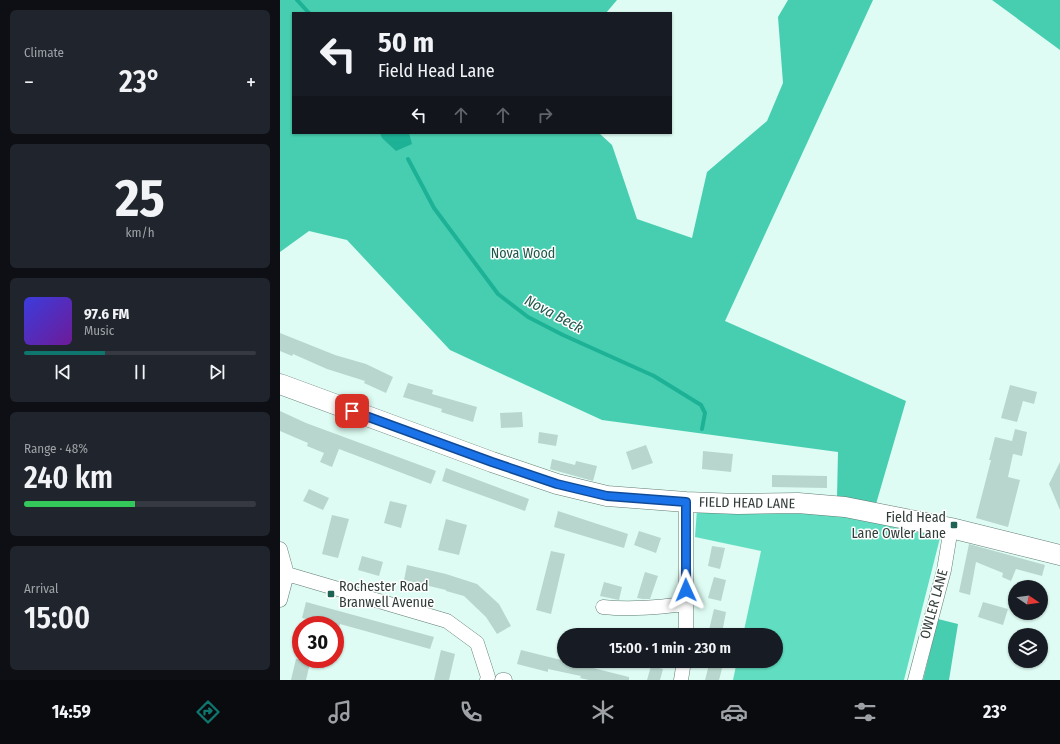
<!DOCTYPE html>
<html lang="en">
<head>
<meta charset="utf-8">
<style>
  :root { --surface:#171b24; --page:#20242c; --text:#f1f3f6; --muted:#9ea1a6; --line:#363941; --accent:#0f766e }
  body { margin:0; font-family:"Fira Sans Condensed",sans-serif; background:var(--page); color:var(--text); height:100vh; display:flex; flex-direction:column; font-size:15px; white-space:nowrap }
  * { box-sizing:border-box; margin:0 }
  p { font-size:13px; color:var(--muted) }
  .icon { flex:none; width:22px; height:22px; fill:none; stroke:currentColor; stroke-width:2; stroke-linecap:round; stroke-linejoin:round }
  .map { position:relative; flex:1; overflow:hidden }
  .panel { display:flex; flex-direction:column; gap:10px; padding:10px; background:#0d0f14; width:280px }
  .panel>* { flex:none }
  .top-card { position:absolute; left:12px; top:12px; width:380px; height:122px; border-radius:0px; box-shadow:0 1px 3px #0004; background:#171b24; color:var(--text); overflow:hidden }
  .needle { width:26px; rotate:103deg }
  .buttons { position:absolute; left:728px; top:580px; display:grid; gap:8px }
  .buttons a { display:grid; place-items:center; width:40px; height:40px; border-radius:50%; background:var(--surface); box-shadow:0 1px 3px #0004; font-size:20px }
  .speed { position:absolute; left:12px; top:616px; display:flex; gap:8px; font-size:20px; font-weight:700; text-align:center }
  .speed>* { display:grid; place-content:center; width:52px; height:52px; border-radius:50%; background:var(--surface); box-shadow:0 1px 3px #0004; line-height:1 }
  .speed .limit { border:6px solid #d22; background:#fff; color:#111 }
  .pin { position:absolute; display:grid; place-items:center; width:34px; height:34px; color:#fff; margin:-17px; border-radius:8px; box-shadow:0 2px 6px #0006 }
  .me { position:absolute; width:44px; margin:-22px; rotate:359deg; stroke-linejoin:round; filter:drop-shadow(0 0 3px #0008) }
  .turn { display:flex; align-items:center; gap:14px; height:84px; padding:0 20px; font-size:18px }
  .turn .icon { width:52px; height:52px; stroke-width:2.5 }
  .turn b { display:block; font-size:28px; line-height:34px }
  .lanes { display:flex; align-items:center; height:38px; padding:0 20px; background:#0003; justify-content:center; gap:20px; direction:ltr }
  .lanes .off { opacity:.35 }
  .big { font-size:30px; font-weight:600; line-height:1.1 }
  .panel .widget { flex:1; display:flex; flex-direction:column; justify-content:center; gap:6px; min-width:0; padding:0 14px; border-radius:6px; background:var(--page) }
  .panel .dial { align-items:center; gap:0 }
  .dial b { font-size:52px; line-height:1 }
  .song { display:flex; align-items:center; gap:12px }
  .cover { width:48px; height:48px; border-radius:6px; background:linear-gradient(135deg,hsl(240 70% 55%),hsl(280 70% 35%)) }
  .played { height:4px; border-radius:2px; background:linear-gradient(90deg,var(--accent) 35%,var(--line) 35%) }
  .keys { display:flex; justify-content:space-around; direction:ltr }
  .heat { display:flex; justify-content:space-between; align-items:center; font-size:22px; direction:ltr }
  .charge { height:6px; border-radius:3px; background:linear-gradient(90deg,#34c759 48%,var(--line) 0) }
  .trip { position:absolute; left:277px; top:628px; width:226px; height:40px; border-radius:20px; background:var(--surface); box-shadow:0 1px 3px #0004; font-weight:600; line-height:40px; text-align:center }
  .menu { display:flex; height:64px; justify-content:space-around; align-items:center; background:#090b0e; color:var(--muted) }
  .menu .icon { width:28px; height:28px }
  .menu .current { color:var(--accent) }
  .menu b { font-size:18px; color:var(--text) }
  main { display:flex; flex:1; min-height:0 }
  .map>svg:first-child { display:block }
  .green { fill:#61dec1 }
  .forest { fill:#47ceb0 }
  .water { fill:#1db296 }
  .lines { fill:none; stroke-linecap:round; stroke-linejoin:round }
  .stream { stroke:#1db296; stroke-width:4 }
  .building { fill:#b8d6cd }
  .minor-casing { stroke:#617c74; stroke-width:15 }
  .secondary-casing { stroke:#617c74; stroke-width:21 }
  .minor { stroke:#fff; stroke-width:14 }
  .secondary { stroke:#fff; stroke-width:20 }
  .route-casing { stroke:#114b97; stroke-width:10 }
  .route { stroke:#1a73e8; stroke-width:7 }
  .poi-dot { fill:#1f6354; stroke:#fff; stroke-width:1.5 }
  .labels { text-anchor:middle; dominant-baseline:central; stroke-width:3; stroke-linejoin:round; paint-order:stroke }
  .park-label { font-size:14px; fill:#21584b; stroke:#fff }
  .street-label { font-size:14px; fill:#313d39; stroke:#fff }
  .poi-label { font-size:14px; fill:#313d39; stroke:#fff; text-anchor:end }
  .water-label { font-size:15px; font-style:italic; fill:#22584c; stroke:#fff }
</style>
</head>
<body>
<main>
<section class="panel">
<div class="widget"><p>Climate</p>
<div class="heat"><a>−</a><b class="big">23°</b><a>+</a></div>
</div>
<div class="widget dial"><b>25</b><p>km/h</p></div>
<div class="widget">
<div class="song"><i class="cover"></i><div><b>97.6 FM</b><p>Music</p></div></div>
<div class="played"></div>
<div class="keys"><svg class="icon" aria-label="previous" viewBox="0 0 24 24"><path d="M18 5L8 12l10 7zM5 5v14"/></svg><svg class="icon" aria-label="pause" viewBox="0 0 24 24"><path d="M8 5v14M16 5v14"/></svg><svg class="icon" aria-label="next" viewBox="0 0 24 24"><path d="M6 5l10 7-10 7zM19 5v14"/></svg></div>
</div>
<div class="widget"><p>Range · 48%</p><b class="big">240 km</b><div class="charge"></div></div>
<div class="widget"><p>Arrival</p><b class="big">15:00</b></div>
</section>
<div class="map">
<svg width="780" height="680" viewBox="0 0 780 680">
  <rect width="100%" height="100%" fill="#defcf3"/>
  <path class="green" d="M417,509L561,512L661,534L624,680H453L457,661H496V635H463L481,551L415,537Z"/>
  <path class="forest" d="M0,0H337L326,13H13V133H319L332,145L357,219L412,238L427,172L487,121L503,83L498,17L508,0H593L445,321L626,401L596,504L557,497L558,452L322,420L170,350L67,240L29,231L0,252Z
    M712,0H780V50Z
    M658,619L678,624L669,680H643Z"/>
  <path class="water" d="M100,133H129L132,144L116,151L102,138Z"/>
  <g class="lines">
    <path class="stream" d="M17,0L29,13
      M128,159L154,208L218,294L248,317L283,335L374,376L421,405L425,413L422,429"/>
  </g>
  <path class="building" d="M0,333L55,355L86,364L113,377L106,393L84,383L85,381L47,369L13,354L12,356L0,351Z
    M128,383L153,390L152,394L197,407L193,422L161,412L162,409L123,397Z
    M730,385L757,392L754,404L743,401L737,422L721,418Z
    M0,411L26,423L156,471L151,484L59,449L52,467L40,462L44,453L27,446L28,443L0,431Z
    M242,412L243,427L221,428L220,413Z
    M735,429L747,432L742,456L733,454L728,477L740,480L728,527L696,518L711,460H709L715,437L732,441Z
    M259,432L278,435L276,446L258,443Z
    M366,445L373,463L352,470L346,452Z
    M423,451L453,454L451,472L422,469Z
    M272,459L295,465L296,461L317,466L313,481L270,469Z
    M780,462V510L769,484Z
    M166,468L249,499L245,511L162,481Z
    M492,475L547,476V488L492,487Z
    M29,489L49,498L43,510L23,501Z
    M110,501L127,505L121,528L104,523Z
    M278,511L348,534L344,548L274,527Z
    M52,515L69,519L58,558L42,554Z
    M166,519L187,525L179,555L158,550Z
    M359,531L381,538L376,553L354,545Z
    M689,544L765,565L762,576L736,569L731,581L722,577L723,573L696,562L690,595L679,592Z
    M432,546L445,548L440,569L428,566Z
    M271,551L285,554L271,614L256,610Z
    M82,556L103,562L99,576L78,570Z
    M127,565L166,574L197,584L219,604L231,626L217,634L206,617L184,596L166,591V590L124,580Z
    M365,572L378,576L370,599H363L357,598Z
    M434,577L446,580L441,601L428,598Z
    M324,582L342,587L339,600L320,596Z
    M26,602L154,637L150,649L60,624L59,628L55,625L22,618Z
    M703,602L728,609L723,625L698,617Z
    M434,609L446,612L442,633L429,630Z
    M161,650L175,654L169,680H154Z
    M241,650L349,677V680H309L300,678L301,676L268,669V672L237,664Z
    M16,659H31L26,680H11Z
    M430,661H444L439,680H425Z
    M371,666L383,669L380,680H367Z"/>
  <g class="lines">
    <defs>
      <path id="minor" d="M406,502V635
        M0,549L7,574L0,600
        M7,574L167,621L197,643L208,677L207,680
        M323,607C351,610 379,607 406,604
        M222,680H225
        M401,680L404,661
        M635,680L664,570L671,528"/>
      <path id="secondary" d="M0,384L212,462L277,484L327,496L406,502L458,504L518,503L565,507L671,528L780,555"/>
    </defs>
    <use href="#minor" class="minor-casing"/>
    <use href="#secondary" class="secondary-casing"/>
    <use href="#minor" class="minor"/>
    <use href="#secondary" class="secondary"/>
  </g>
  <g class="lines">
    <defs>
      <path id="route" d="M72,411L212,462L277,484L327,496L406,502V590"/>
    </defs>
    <use href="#route" class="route-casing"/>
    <use href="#route" class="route"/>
  </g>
  <g class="poi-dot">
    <rect x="670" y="521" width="8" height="8" rx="2"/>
    <rect x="47" y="590" width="8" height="8" rx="2"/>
  </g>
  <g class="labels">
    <g class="park-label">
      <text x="243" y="253">Nova Wood</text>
    </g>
    <g class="street-label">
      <text transform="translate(467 503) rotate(1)">FIELD HEAD LANE</text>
      <text transform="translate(654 604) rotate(-75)">OWLER LANE</text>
    </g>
    <g class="poi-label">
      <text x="666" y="517">Field Head<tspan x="666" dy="16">Lane Owler Lane</tspan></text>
      <text x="59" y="586" text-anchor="start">Rochester Road<tspan x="59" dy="16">Branwell Avenue</tspan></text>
    </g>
    <g class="water-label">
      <text transform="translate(274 314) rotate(28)">Nova Beck</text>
    </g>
  </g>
</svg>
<div class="buttons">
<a><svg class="needle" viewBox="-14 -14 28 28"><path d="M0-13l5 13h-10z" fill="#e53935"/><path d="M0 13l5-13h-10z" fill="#9ea1a6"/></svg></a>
<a><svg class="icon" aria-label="layers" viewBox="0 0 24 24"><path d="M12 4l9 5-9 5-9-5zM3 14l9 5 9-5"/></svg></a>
</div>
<div class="speed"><div class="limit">30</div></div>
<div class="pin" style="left:72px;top:411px;background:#d93025"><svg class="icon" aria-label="arrive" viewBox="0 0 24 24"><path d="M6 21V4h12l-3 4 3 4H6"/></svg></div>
<svg class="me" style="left:406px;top:590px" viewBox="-20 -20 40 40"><path d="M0-17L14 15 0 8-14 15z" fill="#1a73e8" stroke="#fff" stroke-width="4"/></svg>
<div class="trip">15:00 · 1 min · 230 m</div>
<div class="top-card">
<div class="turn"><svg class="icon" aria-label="left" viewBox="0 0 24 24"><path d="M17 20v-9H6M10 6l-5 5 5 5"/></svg><div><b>50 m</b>Field Head Lane</div></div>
<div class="lanes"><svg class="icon" aria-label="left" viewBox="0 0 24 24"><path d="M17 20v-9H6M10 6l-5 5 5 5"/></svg><svg class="icon off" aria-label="ahead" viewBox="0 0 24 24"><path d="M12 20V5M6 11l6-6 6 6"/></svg><svg class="icon off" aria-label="ahead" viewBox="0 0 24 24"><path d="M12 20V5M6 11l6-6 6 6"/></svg><svg class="icon off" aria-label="right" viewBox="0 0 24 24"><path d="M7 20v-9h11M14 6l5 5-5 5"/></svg></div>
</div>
</div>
</main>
<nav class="menu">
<b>14:59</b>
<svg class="icon current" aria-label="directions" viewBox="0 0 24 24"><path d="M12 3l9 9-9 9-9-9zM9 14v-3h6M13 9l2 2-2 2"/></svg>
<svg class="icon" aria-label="music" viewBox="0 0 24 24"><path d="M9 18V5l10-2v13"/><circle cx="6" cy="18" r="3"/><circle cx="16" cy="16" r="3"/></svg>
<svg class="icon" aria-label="phone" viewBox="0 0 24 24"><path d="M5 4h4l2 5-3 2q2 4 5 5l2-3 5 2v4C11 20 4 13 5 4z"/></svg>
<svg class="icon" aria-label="climate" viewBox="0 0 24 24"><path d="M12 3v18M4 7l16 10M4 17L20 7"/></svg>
<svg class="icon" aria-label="car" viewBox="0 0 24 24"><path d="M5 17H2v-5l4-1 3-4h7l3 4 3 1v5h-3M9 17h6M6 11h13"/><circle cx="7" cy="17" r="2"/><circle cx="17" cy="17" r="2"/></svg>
<svg class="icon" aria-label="filters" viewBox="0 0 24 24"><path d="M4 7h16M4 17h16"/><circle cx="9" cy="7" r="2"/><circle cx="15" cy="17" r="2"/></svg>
<b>23°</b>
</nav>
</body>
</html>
